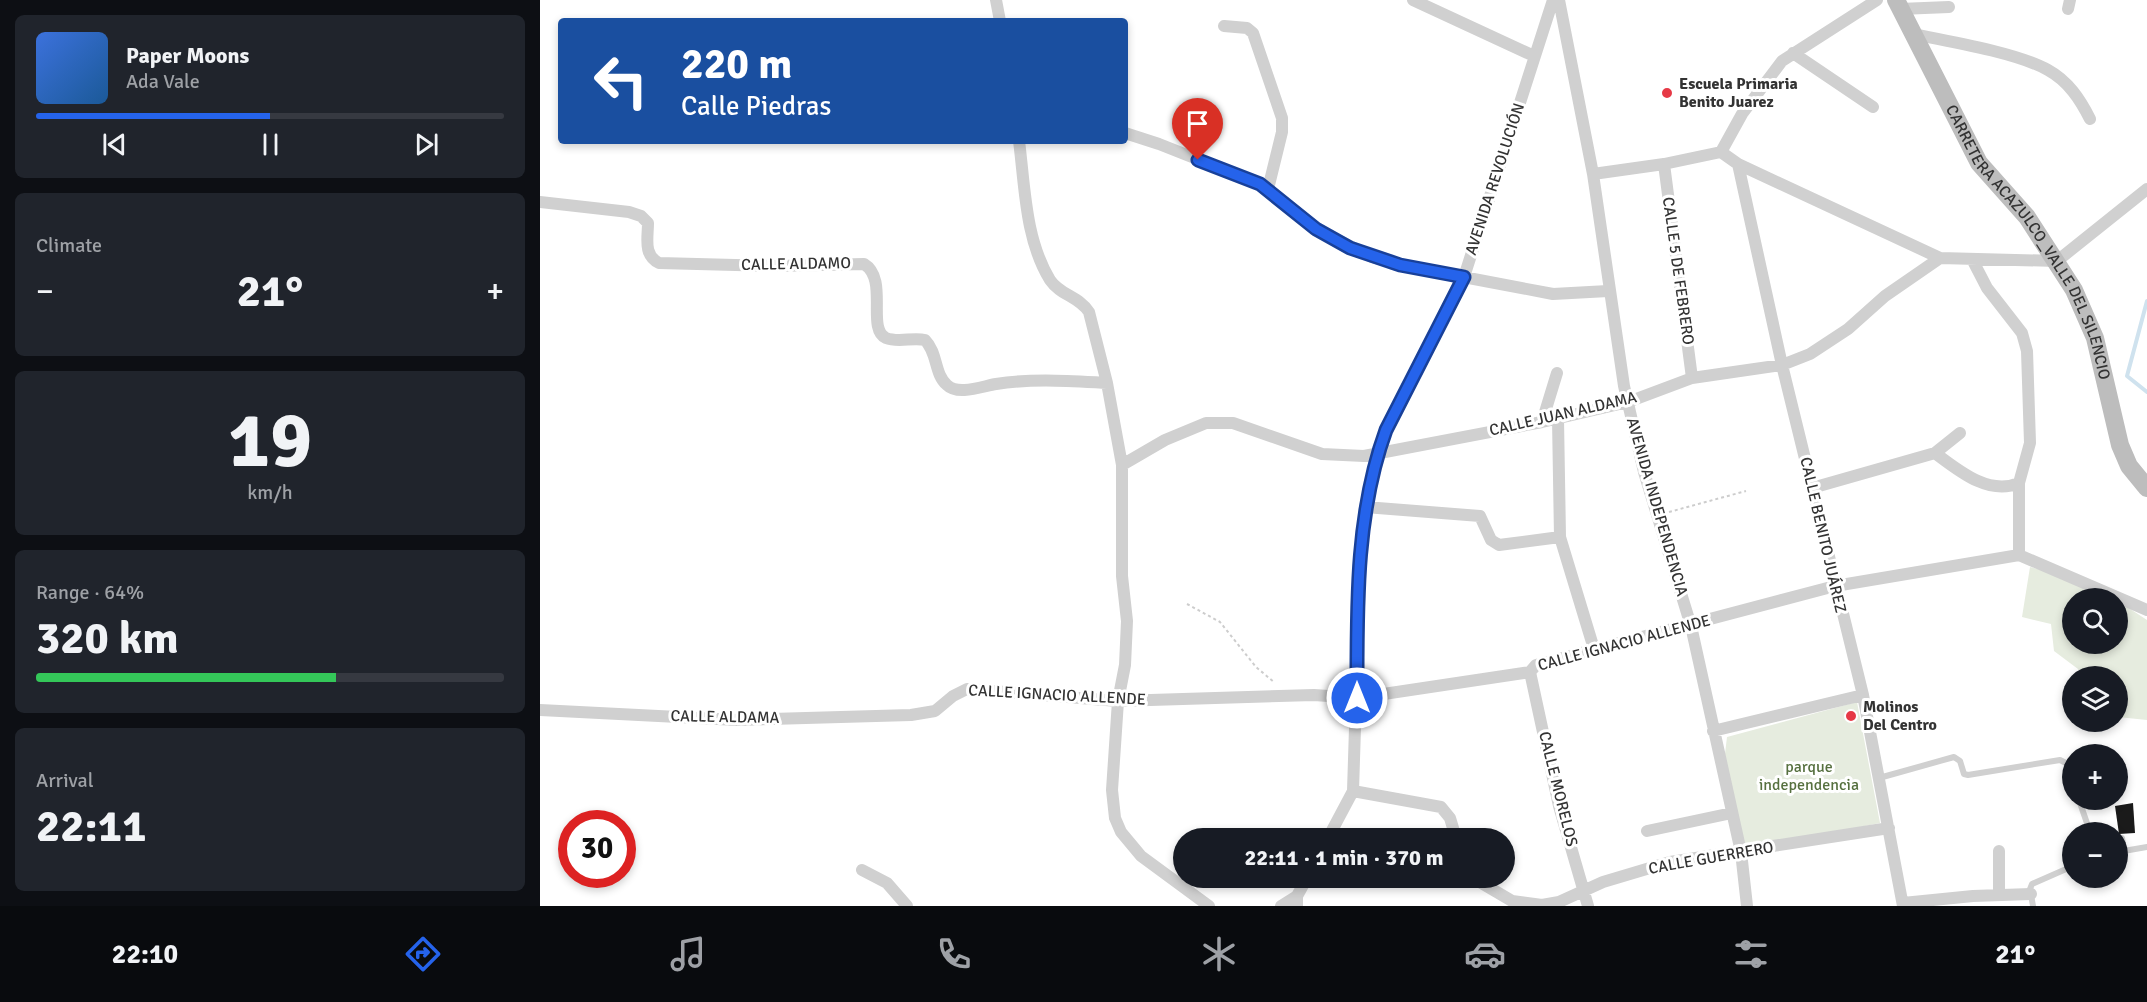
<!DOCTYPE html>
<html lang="en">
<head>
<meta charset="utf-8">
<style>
  :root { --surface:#171b24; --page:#20242c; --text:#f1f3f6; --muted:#9ea1a6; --line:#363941; --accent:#2563eb }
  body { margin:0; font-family:Signika,sans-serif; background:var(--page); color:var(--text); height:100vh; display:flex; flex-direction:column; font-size:22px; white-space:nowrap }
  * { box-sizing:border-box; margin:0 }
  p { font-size:20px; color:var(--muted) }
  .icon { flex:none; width:33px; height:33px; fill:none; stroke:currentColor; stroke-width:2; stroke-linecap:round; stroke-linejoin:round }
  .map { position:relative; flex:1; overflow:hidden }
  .sheet { display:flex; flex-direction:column; gap:15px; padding:15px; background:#0d0f14; width:540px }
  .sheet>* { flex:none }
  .guide { position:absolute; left:18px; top:18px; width:570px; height:126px; border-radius:6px; box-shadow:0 3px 9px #0003; background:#1a4fa0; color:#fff; overflow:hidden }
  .fabs { position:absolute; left:1522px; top:588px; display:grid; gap:12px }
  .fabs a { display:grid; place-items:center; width:66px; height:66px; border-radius:50%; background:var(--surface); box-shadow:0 3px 9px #0003; font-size:30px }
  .speed { position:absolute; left:18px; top:810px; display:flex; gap:12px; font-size:30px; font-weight:700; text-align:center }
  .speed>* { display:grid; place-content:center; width:78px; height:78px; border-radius:50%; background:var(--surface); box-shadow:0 3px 9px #0003; line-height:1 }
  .speed .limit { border:9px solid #d22; background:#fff; color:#111 }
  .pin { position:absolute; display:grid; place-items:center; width:51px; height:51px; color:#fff; margin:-62px -26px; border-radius:50% 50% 50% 0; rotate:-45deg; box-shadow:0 0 6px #0007 }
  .pin .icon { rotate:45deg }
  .me { position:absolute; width:66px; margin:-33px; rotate:0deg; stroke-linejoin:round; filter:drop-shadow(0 0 4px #0008) }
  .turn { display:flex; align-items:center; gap:21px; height:126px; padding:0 24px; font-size:27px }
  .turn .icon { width:78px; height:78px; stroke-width:2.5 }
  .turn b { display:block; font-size:42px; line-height:51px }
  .big { font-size:45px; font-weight:800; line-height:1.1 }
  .sheet .card { flex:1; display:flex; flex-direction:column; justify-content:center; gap:9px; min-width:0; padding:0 21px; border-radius:9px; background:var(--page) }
  .sheet .dial { align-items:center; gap:0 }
  .dial b { font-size:78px; line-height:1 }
  .song { display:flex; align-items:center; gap:18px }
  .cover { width:72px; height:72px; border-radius:9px; background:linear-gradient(135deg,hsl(220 70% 55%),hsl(210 70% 35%)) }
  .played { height:6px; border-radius:3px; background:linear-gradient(90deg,var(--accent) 50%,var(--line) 50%) }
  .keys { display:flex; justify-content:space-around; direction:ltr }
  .heat { display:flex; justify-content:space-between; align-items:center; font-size:33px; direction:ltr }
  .charge { height:9px; border-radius:4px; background:linear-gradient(90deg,#34c759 64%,var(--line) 0) }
  .trip { position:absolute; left:633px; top:828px; width:342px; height:60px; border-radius:30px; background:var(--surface); box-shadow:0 3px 9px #0003; font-weight:800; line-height:60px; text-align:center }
  .tab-bar { display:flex; height:96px; justify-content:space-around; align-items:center; background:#090b0e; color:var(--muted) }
  .tab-bar .icon { width:42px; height:42px }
  .tab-bar .selected { color:var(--accent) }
  .tab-bar b { font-size:27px; color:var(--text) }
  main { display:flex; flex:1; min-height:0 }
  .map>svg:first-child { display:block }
  .green { fill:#e6ecdf }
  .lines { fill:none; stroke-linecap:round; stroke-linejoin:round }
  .stream { stroke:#cfe2ee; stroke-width:4 }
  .building { fill:#1a1a1a }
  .path { stroke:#cdcdcd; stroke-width:2; stroke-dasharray:3 3; stroke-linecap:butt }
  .lane { stroke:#d0d0d0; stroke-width:6 }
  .street { stroke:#d0d0d0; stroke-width:12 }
  .secondary { stroke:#bdbdbd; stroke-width:18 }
  .route-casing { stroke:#184099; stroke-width:15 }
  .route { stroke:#2563eb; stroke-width:10 }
  .poi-dot { fill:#e63946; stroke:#fff; stroke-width:2 }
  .labels { text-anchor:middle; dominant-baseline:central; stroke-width:6; stroke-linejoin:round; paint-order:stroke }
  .poi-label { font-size:16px; font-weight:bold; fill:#333; stroke:#fff; text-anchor:start }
  .street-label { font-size:16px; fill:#333; stroke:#fff }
  .park-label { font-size:16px; fill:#56703f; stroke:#fff }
</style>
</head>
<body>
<main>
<section class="sheet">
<div class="card">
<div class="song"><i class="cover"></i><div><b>Paper Moons</b><p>Ada Vale</p></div></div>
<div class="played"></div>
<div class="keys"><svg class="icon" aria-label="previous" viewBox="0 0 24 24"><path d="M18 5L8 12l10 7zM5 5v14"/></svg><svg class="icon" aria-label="pause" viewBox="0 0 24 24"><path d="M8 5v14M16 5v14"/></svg><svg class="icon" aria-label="next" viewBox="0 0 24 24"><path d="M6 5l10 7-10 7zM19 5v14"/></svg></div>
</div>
<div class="card"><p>Climate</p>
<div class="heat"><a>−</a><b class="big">21°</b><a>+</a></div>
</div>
<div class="card dial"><b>19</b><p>km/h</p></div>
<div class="card"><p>Range · 64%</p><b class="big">320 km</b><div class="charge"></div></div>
<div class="card"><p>Arrival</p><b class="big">22:11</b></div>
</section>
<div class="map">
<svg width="1607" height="906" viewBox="0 0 1607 906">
  <rect width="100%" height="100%" fill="#fff"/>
  <path class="green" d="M1490,567L1541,580L1573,598H1533V644H1578V601L1607,620V720L1578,717V676H1541L1538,669L1514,651L1511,624L1482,617Z
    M1317,702L1340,823L1204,850L1184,762L1187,737Z"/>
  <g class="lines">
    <path class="stream" d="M1607,301L1587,376L1607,392"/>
  </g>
  <path class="building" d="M1593,803L1595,833L1579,834L1575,806Z"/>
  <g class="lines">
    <path class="path" d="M1129,512L1206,491
      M647,604L680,622L716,667L735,683"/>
    <path class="lane" d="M1339,778L1414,757L1420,761L1424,774L1428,775L1520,760L1526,763L1533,780
      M1539,800L1550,832
      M1582,838L1584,850
      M1578,852L1607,847
      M1493,906L1490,889L1492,884L1533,866"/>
    <path class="street" d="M456,0L460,21
      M873,0L994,56
      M1019,0L1053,174L1084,386L1104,472L1151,626L1201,852L1207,906
      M1360,9L1409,7
      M1528,9L1530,0
      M684,26L707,28L713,33L742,118V132L728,189
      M1373,34C1408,41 1478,53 1508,70C1528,81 1540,99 1550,119
      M1253,53L1333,107
      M585,133L619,144L720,184L776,229L832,257L860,265L1013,294L1068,291
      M479,141C485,187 485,239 510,280C520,295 540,297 549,312L567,383L582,465V576L587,621L585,665L578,701L572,790L575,818L581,832L601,856L669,906
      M1181,152L1198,164L1400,258
      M1181,152L1202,114L1242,61L1337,0
      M1124,164L1152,378
      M1198,164L1242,365L1323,695L1363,906
      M1053,174L1124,164L1181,152
      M0,202L89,212L101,216L108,223C108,238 103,255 119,263L237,266L324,264C349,279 326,329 346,338C358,343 373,337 385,340C398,353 394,374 407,385C418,396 443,386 456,384C494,378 530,381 567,383
      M1432,259L1447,288L1482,333L1487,351L1490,443L1479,483V555
      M1018,419L1020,537L1054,649
      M1002,422L1017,373
      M1395,453L1420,433
      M582,465L625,440L666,423H693L782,454L824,456L1002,422L1088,402L1152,378L1242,365L1270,354L1308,329L1345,296L1400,258L1517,261L1607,189
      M1272,488L1395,453C1419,471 1449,496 1479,483
      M825,507L940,516L951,540L959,545L1020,537
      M1479,555L1607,610
      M990,672L1019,806L1048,906
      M0,710L197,720L371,715L395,711L413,696L427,689L578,701L774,695L817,698L990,672L996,665L1295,586L1479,555
      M1173,731L1323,695
      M813,791L901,807L910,818L916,838
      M1107,831L1192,813
      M788,838L813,791L820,570L825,507L837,455L846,430L924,277L1013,0
      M322,870L347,883L367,906
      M933,878L972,901L1002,905L1019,902L1063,882L1130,862L1349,828
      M1459,895V851
      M1363,903L1433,896L1491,894
      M741,906L757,896
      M757,906V896L767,878"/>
    <path class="secondary" id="s1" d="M1356,0L1439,163L1487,217L1534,290L1555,338L1580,445L1589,466L1607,488"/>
  </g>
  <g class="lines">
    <defs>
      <path id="route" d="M658,160L720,184L776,229L810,248L860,265L924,277L846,430C815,515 817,609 817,698"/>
    </defs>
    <use href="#route" class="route-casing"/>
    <use href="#route" class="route"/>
  </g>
  <g class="poi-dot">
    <circle cx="1127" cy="93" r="6"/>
    <circle cx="1311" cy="716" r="6"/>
  </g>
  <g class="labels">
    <g class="poi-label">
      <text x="1139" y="84">Escuela Primaria<tspan x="1139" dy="18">Benito Juarez</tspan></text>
      <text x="1323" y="707">Molinos<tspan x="1323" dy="18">Del Centro</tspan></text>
    </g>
    <g class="street-label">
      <text transform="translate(955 179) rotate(-72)">AVENIDA REVOLUCIÓN</text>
      <text stroke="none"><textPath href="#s1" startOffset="278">CARRETERA ACAZULCO_VALLE DEL SILENCIO</textPath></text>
      <text transform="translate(256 264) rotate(-1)">CALLE ALDAMO</text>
      <text transform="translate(1138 271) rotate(82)">CALLE 5 DE FEBRERO</text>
      <text transform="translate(1023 414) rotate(-13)">CALLE JUAN ALDAMA</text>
      <text transform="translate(1117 507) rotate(74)">AVENIDA INDEPENDENCIA</text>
      <text transform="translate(1283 535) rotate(77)">CALLE BENITO JUÁREZ</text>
      <text transform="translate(1084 643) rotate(-15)">CALLE IGNACIO ALLENDE</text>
      <text transform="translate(517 695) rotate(3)">CALLE IGNACIO ALLENDE</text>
      <text transform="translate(185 717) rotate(1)">CALLE ALDAMA</text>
      <text transform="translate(1018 789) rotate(76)">CALLE MORELOS</text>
      <text transform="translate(1171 858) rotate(-10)">CALLE GUERRERO</text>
    </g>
    <g class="park-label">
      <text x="1269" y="767">parque<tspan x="1269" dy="18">independencia</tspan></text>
    </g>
  </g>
</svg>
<div class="fabs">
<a><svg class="icon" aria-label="search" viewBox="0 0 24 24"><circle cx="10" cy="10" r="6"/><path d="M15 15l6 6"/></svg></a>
<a><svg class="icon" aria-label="layers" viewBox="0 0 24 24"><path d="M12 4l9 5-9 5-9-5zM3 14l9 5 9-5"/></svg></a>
<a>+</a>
<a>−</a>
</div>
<div class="speed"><div class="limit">30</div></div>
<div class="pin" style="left:658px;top:160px;background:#d93025"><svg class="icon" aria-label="arrive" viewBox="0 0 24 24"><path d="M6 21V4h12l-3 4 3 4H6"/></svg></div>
<svg class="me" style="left:817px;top:698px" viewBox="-20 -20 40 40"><circle r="17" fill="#2563eb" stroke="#fff" stroke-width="3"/><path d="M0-11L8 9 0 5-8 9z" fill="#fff"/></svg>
<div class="trip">22:11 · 1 min · 370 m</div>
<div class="guide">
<div class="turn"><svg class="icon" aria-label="left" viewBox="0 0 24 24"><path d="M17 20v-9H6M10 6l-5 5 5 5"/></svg><div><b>220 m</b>Calle Piedras</div></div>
</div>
</div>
</main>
<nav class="tab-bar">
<b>22:10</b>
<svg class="icon selected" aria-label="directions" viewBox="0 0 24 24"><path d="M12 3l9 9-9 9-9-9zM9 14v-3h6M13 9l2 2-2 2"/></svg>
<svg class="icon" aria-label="music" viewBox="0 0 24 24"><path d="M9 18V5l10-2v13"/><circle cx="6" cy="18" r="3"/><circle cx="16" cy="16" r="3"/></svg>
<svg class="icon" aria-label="phone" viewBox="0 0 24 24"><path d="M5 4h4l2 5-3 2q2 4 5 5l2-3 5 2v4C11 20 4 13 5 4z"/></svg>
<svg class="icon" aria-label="climate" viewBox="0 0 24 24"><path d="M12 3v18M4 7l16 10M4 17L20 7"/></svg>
<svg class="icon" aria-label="car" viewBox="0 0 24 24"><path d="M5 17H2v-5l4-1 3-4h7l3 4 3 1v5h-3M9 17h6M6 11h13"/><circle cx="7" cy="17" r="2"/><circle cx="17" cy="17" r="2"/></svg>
<svg class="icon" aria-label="filters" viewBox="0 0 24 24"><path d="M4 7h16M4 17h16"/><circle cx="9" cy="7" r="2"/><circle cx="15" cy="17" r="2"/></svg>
<b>21°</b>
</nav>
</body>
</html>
